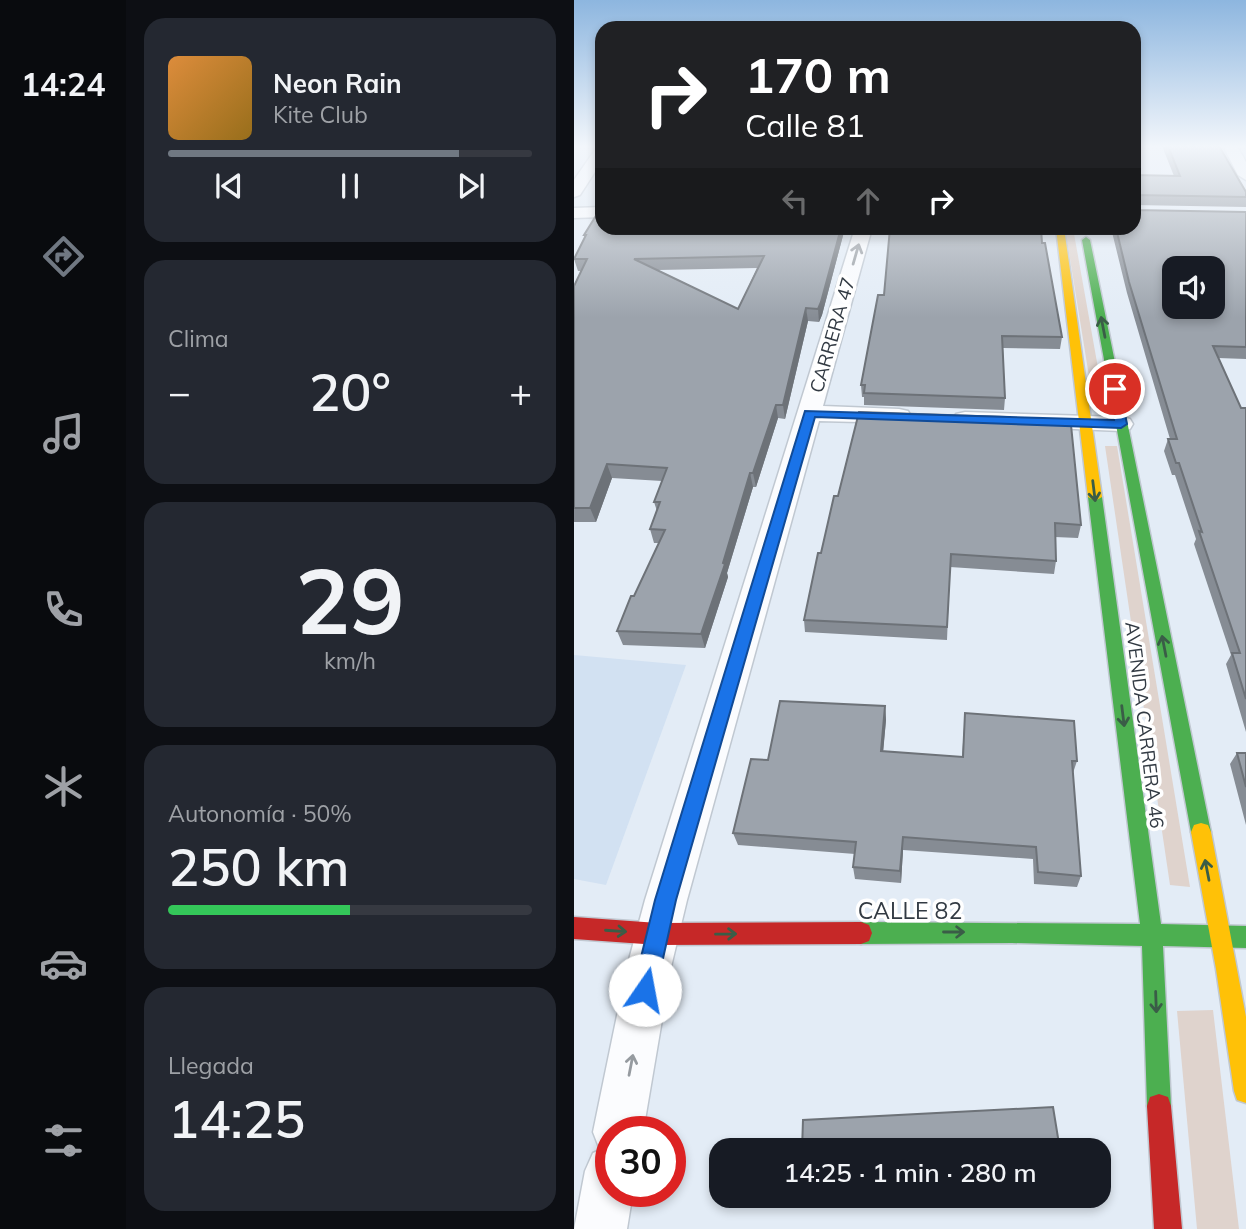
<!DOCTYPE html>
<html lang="es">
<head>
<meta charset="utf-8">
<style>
  :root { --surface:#171b24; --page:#242831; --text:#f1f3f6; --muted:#9ea1a6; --line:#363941; --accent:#707882 }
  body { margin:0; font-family:Mulish,sans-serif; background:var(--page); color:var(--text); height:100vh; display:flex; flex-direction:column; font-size:26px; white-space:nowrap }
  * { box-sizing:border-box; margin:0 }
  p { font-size:23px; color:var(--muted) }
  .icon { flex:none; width:38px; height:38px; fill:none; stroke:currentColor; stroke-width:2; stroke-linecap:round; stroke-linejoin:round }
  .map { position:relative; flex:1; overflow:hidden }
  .details { display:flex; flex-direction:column; gap:18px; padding:18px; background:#0d0f14; width:448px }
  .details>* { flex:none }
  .guide { position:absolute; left:21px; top:21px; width:546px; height:214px; border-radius:21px; box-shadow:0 4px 10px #0003; background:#202124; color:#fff; overflow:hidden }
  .controls { position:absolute; left:588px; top:256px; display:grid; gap:14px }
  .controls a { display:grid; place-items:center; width:63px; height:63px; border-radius:14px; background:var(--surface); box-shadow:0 4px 10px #0003; font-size:35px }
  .speed { position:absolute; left:21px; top:1116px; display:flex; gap:14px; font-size:35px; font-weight:700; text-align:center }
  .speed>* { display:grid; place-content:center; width:91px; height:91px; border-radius:50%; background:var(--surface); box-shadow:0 4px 10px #0003; line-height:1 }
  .speed .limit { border:10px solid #d22; background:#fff; color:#111 }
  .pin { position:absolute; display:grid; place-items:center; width:60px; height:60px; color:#fff; margin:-30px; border:4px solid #fff; border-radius:50%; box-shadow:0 2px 7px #0007 }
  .me { position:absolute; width:77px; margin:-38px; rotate:12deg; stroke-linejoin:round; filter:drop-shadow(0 0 5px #0008) }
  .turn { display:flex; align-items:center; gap:24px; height:147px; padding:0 35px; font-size:32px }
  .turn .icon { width:91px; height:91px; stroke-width:2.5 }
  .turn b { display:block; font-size:49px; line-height:60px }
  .lanes { display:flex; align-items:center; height:66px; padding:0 35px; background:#0003; justify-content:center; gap:35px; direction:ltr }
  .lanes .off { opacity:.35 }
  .big { font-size:52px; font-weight:600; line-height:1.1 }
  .details .widget { flex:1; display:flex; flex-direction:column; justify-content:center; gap:10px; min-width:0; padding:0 24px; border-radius:21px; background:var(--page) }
  .details .dial { align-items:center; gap:0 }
  .dial b { font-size:91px; line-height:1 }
  .song { display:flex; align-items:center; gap:21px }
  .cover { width:84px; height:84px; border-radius:10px; background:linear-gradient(135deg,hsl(30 70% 55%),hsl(40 70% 35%)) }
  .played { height:7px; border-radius:4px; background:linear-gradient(90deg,var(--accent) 80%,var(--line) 80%) }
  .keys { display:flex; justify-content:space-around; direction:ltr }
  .heat { display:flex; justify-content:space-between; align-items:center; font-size:38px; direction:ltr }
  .charge { height:10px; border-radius:5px; background:linear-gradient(90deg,#34c759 50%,var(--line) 0) }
  .trip { position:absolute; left:135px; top:1138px; width:402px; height:70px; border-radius:21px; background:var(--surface); box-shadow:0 4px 10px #0003; font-weight:600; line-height:70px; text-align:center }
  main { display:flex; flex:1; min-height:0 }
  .dock { display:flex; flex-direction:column; width:126px; justify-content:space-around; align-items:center; background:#090b0e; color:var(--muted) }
  .dock .icon { width:49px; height:49px }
  .dock .on { color:var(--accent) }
  .dock b { font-size:32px; color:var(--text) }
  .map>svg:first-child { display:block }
  .built { fill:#d2e1f2 }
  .green { fill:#dfd3cd }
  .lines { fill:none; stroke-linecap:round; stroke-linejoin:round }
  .street-casing { stroke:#c0c8d1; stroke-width:3 }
  .fast-casing { stroke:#c0c8d1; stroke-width:3 }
  .slow-casing { stroke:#c0c8d1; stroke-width:3 }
  .jam-casing { stroke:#c0c8d1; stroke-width:3 }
  .street { fill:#fbfcfe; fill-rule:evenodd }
  .fast { fill:#4caf50; fill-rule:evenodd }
  .slow { fill:#ffc107; fill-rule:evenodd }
  .jam { fill:#c62828; fill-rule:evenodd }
  .wall { fill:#868c94; fill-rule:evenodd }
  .shaded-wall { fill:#6d7278 }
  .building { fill:#9ca3ac; stroke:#6d7278; stroke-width:2; fill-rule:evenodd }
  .oneway { stroke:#969ba0 }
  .oneway2 { stroke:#3a5d47 }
  .route { fill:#1a73e8; stroke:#114b97; stroke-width:2 }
  .labels { text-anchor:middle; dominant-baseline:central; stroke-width:7; stroke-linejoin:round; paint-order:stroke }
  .street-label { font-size:19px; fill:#323a43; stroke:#fff }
  .near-street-label { font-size:23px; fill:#323a43; stroke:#fff }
</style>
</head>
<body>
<main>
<nav class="dock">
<b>14:24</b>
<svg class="icon on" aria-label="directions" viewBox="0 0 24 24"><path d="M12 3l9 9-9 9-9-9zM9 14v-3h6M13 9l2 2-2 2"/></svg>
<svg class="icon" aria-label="music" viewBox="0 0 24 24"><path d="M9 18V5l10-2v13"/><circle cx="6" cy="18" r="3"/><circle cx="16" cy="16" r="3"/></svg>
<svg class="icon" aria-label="phone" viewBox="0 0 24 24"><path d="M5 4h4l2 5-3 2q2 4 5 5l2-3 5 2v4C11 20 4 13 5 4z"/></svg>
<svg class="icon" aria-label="climate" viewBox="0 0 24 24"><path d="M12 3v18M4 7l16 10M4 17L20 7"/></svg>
<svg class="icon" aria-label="car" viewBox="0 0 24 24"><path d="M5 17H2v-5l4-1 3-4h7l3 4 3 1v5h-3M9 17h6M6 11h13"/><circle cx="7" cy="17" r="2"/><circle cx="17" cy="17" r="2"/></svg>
<svg class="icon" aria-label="filters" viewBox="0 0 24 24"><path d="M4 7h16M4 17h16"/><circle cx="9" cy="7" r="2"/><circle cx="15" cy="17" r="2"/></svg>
</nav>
<section class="details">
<div class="widget">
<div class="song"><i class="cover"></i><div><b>Neon Rain</b><p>Kite Club</p></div></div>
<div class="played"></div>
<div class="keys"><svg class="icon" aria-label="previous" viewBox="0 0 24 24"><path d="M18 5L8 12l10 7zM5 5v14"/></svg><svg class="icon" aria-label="pause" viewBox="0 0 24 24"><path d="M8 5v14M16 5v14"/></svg><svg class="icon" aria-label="next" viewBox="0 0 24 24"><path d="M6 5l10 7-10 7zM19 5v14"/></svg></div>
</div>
<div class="widget"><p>Clima</p>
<div class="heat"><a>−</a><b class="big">20°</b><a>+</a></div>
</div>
<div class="widget dial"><b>29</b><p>km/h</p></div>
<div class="widget"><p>Autonomía · 50%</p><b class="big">250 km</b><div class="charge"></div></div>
<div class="widget"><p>Llegada</p><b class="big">14:25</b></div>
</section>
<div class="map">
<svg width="672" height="1229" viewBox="0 0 672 1229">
  <rect width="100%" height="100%" fill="#e3ecf6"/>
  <path class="built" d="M0,655L112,665L32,885L0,879Z"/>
  <path class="green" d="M491,228H499L531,407H520Z
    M531,446H543L616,887L596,885Z
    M639,1010L665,1229H623L603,1011Z"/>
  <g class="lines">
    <defs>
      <path id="street" d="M28,146V161L6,195L0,197V180L23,147Z
        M649,146H663L672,162V180L664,175Z
        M28,207V217L0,218V208Z
        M281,228H298L249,406L325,409L334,411L337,416L334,421L325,423L245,421L113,900L97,967L69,1132H37V1192H59L53,1229H0L11,1171L19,1153L26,1150L19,1132L53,967L71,900Z
        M391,412L547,417L556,419L559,424L556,429L547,431L382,424L379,419L382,414Z"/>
      <path id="fast" d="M512,237L516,240L637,832L634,839L627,841L620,839L617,832L508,240Z
        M521,493L528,497L587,924L672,926V948L589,946L597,1106L594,1115L585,1118L576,1115L573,1106L568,946L438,943L287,944L279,941L276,933L279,925L287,922L566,924L514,497Z"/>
      <path id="slow" d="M482,228H490L528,497L521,501L514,497Z
        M627,823L634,825L637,832L672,1017V1103L663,1100L660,1091L642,969L617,832L620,825Z"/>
      <path id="jam" d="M0,917L84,923L287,922L295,925L298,933L295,941L287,944L84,945L0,939Z
        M585,1094L594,1097L597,1106L608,1229H580L573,1106L576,1097Z"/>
    </defs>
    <use href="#street" class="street-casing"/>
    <use href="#fast" class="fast-casing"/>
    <use href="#slow" class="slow-casing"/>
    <use href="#jam" class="jam-casing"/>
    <use href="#street" class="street"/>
    <use href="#fast" class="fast"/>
    <use href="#slow" class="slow"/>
    <use href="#jam" class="jam"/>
  </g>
  <path class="wall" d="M588,146H645L672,192V207L560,205V175L600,176Z
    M560,210L672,212V359L644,358L667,408H672V732L652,664L657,655L620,544L622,539L601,475H598L590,451L594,439H596L553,293L537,228H560Z
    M28,228H271L248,315L245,322L234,321L211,419L204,418L182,487H179L153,573L154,577L131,648L49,645L43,631L85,543H80L76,529L83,511L80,502L88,481L38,478L22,522H0V286L7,271H4L0,259L11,238L10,235ZM183,268L164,309L84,270Z
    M468,243L488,337L486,349L429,348L431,398L430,410L290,405V397H288L287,385L310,295Z
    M433,421L507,525L504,538L481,537L482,561L480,574L376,567L373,640L231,632L230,620L247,553L264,496Z
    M311,706L312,720L309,751L388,757L391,713L503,761L499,773L507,876L503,887L460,884L459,859L329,850L327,883L281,879L279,867L281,854L164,845L159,833L194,760Z
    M663,753H672V825L656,764Z"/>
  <path class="shaded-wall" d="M267,228H271L248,315L245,322L244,309Z
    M232,308L234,321L211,419L209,405Z
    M202,405L204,418L182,487L179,473Z
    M33,464L38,478L22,522L16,508Z
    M176,473L179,487L153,573L154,577L131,648L127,634Z
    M311,706L312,720L308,765L307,751Z
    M329,837V850L327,883L326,871Z"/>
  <path class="building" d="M594,146H645L672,192V197L562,195L560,197V175L606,176Z
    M28,206V228H267L247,302L244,309L232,308L209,405H202L179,473H176L149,563L151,564L127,634L43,631L57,596H60L91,530L76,529L86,502H80L93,468L33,464L16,508H0V286L13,259H0L12,235H10ZM190,256L164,309L60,259Z
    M560,207V210L672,212V347L639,346L667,408H672V699L658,653H666L625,531L628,532L605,463H602L594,439H603L555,282L542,228H560ZM600,268H639V306H600Z
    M316,228H467L468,243H471L488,337L428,336L431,398L290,393L291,385H287L304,295H310Z
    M285,412L432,417L433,421L497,425L507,525L481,523L482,561L377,554L373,627L230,620L244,553H247L260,496H264Z
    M206,701L311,706L307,751L389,757L391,713L500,721L503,761H498L507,876L464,872L462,847L329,837L326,871L279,867L282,842L159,833L177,759L194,760Z
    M663,753H672V787Z
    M479,1107L486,1150H228L229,1120Z"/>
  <defs><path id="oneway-shaft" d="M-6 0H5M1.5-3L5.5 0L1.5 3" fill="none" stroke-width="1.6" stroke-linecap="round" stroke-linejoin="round" transform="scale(1.75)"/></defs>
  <g class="oneway">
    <use href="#oneway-shaft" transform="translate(282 254) rotate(-74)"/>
    <use href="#oneway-shaft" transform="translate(57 1065) rotate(-79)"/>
  </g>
  <g class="oneway2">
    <use href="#oneway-shaft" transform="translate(529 327) rotate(-101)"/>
    <use href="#oneway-shaft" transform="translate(520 491) rotate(83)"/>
    <use href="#oneway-shaft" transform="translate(590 646) rotate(-101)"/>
    <use href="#oneway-shaft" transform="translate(549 716) rotate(83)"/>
    <use href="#oneway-shaft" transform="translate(633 870) rotate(-101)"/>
    <use href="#oneway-shaft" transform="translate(42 931) rotate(4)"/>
    <use href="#oneway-shaft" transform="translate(380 932)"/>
    <use href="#oneway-shaft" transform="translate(152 934) rotate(-1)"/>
    <use href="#oneway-shaft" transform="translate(582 1002) rotate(88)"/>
  </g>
  <linearGradient id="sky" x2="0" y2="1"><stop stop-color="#8db6df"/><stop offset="0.46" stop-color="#f2f6fb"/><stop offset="1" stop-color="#f2f6fb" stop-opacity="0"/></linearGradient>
  <rect width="672" height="318" fill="url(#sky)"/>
  <path class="route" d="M541,386L546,389L553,424L547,428L241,417L102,900L82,990L79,998L71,1002L63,998L59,990L81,900L231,411L540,420L535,389Z"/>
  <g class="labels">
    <g class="street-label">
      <text transform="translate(258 335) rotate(-74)">CARRERA 47</text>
      <text transform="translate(571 725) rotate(83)">AVENIDA CARRERA 46</text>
    </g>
    <g class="near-street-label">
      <text x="336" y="910">CALLE 82</text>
    </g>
  </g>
</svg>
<div class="controls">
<a><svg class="icon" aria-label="sound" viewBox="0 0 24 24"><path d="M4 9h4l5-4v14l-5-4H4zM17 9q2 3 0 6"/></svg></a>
</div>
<div class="speed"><div class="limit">30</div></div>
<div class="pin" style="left:541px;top:389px;background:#d93025"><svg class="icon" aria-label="arrive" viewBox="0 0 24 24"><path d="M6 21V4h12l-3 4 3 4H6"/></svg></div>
<svg class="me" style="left:71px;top:990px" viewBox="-20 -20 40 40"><circle r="19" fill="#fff"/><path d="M0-13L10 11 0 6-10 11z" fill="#1a73e8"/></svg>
<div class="trip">14:25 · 1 min · 280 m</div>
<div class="guide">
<div class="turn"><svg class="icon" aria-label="right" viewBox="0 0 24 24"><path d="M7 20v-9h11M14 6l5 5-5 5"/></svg><div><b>170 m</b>Calle 81</div></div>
<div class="lanes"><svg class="icon off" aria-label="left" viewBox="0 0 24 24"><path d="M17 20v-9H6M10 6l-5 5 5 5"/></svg><svg class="icon off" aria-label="ahead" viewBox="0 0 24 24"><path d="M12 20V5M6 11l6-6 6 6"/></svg><svg class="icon" aria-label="right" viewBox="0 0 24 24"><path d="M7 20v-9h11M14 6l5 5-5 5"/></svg></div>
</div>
</div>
</main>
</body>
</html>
